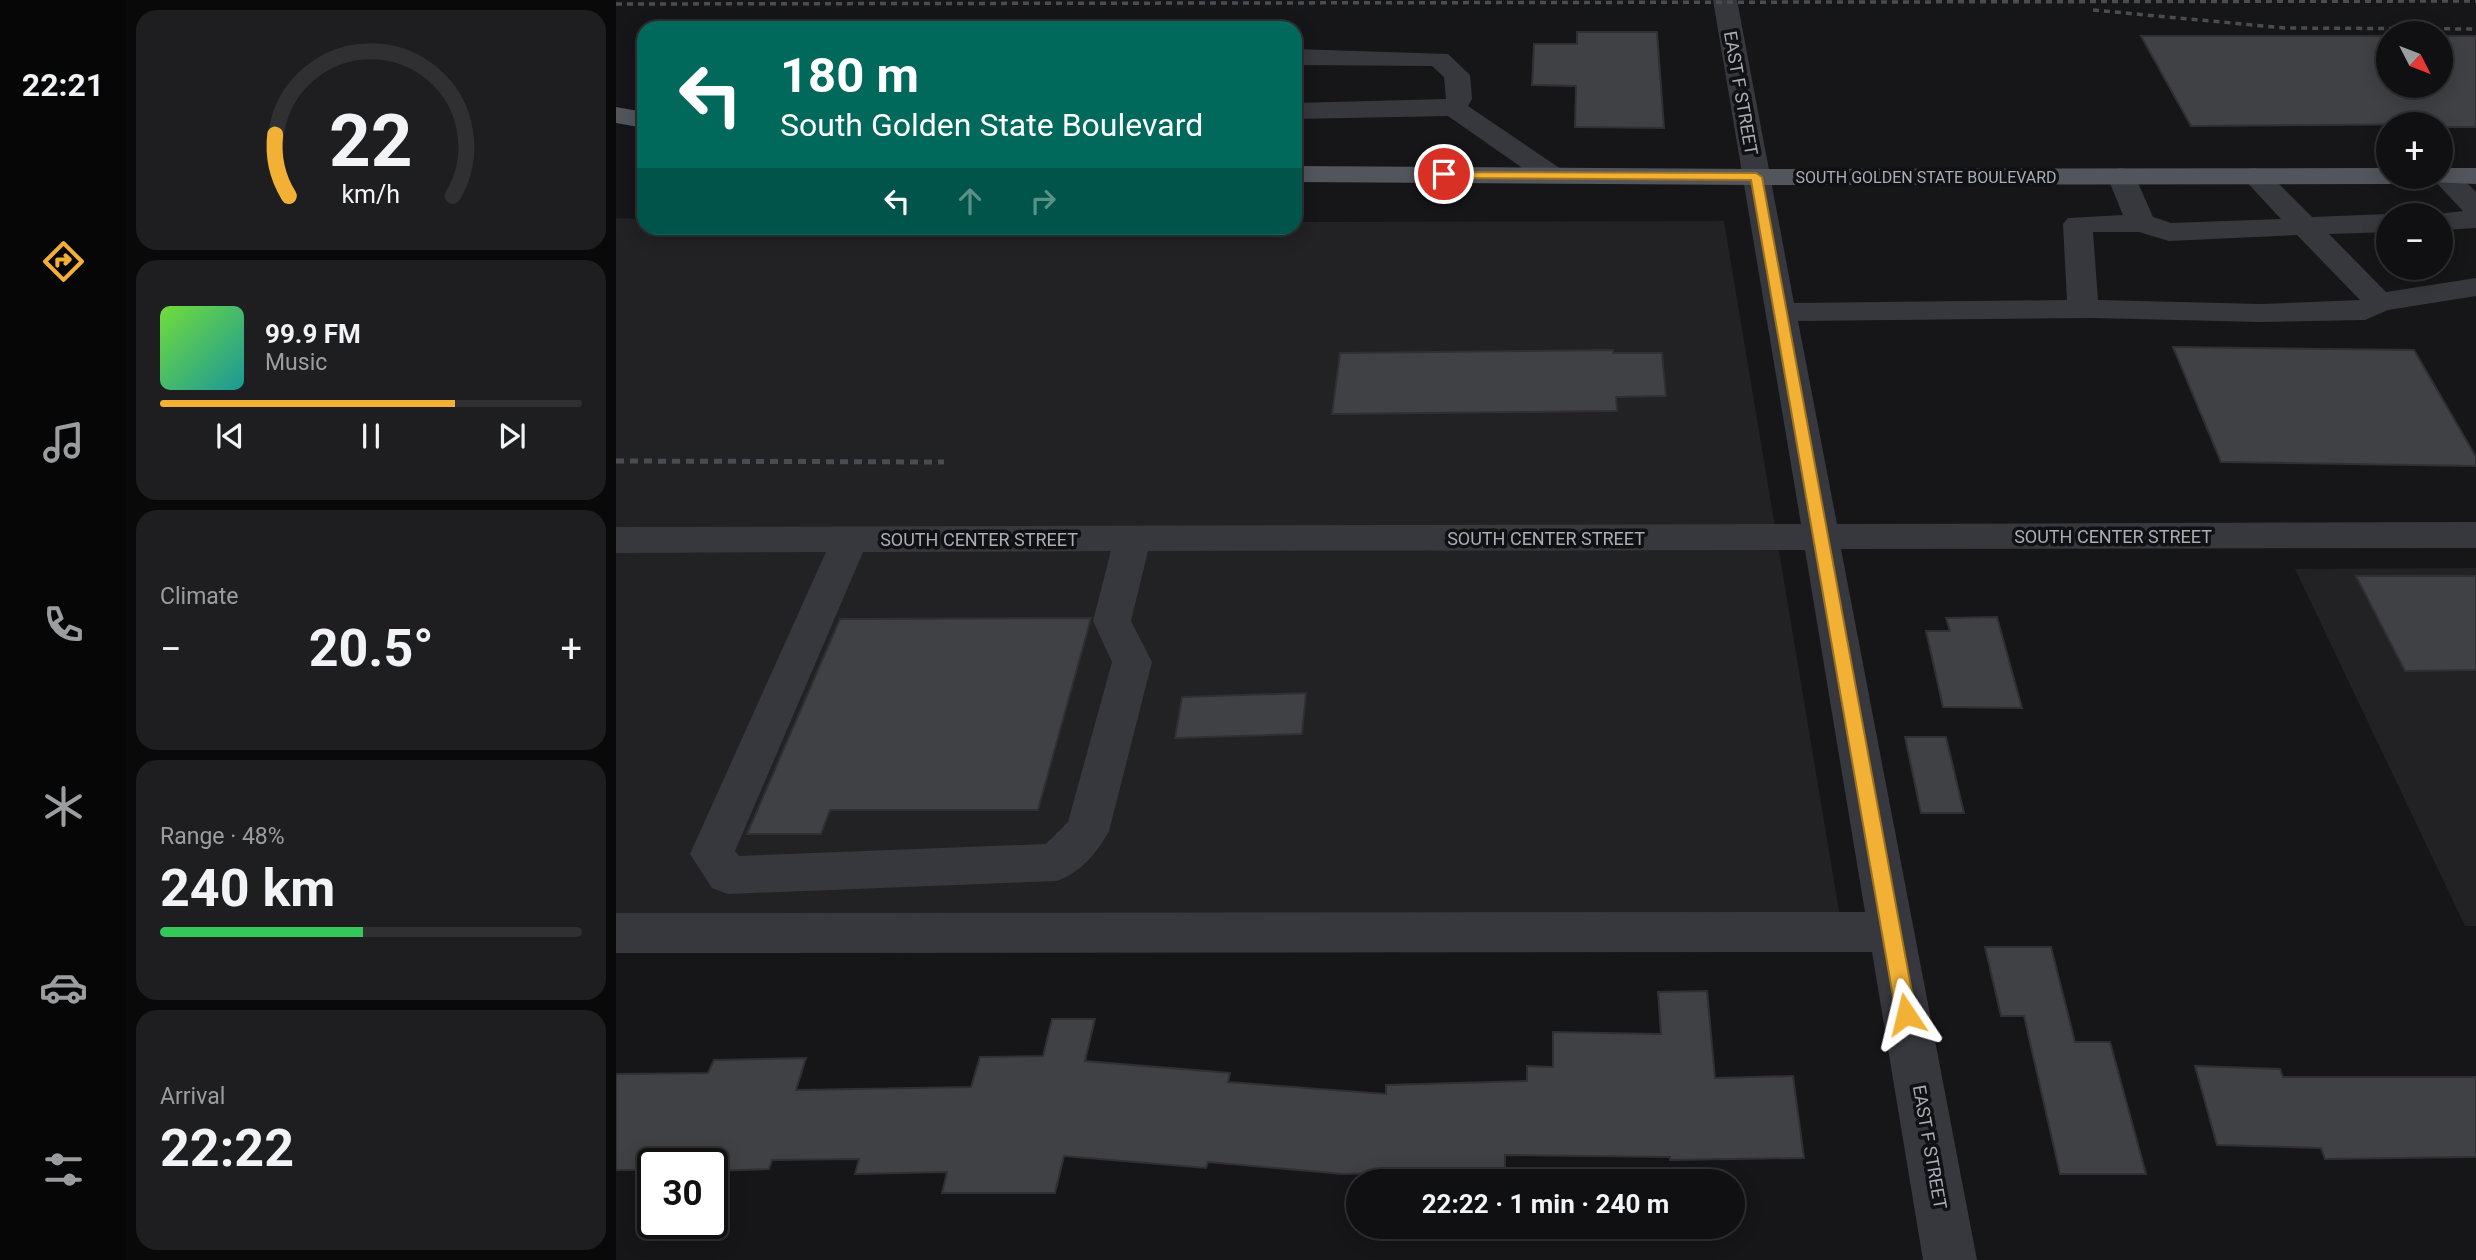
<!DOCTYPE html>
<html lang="en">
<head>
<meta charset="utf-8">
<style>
  :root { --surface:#101012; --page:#1e1e20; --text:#f1f3f6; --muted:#9c9d9f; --line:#303032; --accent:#f2b134 }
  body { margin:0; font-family:Roboto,sans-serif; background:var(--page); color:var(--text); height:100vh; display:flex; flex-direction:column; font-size:26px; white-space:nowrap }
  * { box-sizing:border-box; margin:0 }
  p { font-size:23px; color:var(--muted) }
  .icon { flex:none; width:38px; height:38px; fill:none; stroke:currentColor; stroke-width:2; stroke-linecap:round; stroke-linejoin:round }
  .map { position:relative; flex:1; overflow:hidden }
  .side { display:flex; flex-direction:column; gap:10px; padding:10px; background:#09090a; width:490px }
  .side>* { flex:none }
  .guide { position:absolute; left:21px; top:21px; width:665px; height:214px; border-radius:21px; box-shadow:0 4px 18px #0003,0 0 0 2px var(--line); background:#00695c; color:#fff; overflow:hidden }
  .needle { width:46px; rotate:132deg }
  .controls { position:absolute; left:1760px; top:21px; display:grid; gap:14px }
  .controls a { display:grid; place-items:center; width:77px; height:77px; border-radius:50%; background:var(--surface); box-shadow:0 4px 18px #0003,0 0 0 2px var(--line); font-size:35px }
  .speed { position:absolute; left:21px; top:1148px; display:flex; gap:14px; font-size:35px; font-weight:700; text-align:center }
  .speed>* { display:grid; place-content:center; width:91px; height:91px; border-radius:50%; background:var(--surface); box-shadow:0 4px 18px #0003,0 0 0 2px var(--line); line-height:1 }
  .speed .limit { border:4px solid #111; border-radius:10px; background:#fff; color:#111 }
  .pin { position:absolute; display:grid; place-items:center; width:60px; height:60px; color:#fff; margin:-30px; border:4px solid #fff; border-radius:50%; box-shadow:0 2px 7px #0007 }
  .me { position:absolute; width:77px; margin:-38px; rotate:350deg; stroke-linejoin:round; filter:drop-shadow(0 0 5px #0008) }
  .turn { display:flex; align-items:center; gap:24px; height:147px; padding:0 28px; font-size:32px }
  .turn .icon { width:91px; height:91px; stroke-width:2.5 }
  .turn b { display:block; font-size:49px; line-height:60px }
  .lanes { display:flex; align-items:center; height:66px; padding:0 28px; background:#0003; justify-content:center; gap:35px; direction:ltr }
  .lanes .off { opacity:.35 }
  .big { font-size:52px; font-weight:700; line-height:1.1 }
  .side .widget { flex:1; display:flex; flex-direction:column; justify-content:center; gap:10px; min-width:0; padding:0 24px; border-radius:21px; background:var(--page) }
  .side .dial { align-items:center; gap:0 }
  .dial svg { height:182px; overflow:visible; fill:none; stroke:var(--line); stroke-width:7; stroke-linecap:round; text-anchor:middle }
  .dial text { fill:var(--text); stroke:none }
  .song { display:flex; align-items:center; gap:21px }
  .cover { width:84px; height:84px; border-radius:10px; background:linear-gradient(135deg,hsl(100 70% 55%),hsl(180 70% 35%)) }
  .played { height:7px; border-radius:4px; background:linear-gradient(90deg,var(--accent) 70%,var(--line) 70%) }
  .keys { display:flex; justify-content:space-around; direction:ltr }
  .heat { display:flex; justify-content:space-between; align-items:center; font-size:38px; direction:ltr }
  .charge { height:10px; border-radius:5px; background:linear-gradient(90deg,#34c759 48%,var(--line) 0) }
  .trip { position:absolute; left:730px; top:1169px; width:399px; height:70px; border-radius:35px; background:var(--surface); box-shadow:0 4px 18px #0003,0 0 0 2px var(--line); font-weight:700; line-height:70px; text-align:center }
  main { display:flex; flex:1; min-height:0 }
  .tabs { display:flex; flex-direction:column; width:126px; justify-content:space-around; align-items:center; background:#060607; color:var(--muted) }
  .tabs .icon { width:49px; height:49px }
  .tabs .selected { color:var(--accent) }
  .tabs b { font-size:32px; color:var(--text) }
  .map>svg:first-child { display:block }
  .built { fill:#222225 }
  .building { fill:#404145; stroke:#303034; stroke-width:2 }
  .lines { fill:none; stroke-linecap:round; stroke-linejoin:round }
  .minor { fill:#37383d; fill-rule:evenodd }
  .major { fill:#53555c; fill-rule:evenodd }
  .rail-far1 { stroke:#4a4c52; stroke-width:3.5; stroke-dasharray:6 5; stroke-linecap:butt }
  .rail { stroke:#4a4c52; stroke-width:5; stroke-dasharray:8 6; stroke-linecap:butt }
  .route { fill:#f2b134; stroke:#9d7322; stroke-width:2 }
  .labels { text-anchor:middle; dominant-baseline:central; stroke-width:7; stroke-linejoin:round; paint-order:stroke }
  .far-street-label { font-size:16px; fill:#a8adb8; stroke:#111113 }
  .street-label { font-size:18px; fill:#a8adb8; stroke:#111113 }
</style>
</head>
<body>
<main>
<nav class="tabs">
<b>22:21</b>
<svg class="icon selected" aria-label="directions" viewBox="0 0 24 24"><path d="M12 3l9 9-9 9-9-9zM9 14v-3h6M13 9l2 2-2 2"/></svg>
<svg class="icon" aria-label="music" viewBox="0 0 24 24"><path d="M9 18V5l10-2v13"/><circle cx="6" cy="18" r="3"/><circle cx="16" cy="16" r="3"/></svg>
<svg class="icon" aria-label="phone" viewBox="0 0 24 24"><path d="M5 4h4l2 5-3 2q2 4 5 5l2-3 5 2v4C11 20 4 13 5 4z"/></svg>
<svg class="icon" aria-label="climate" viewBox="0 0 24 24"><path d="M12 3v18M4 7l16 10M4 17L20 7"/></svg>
<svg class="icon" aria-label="car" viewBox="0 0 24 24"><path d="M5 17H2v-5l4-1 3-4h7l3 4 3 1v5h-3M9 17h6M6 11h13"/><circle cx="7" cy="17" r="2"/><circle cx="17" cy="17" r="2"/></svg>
<svg class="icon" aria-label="filters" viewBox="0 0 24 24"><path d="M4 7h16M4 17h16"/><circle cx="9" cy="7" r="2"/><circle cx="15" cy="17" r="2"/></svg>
</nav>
<section class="side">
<div class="widget dial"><svg viewBox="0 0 100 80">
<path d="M14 69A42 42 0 1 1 86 69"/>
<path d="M14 69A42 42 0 0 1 8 42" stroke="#f2b134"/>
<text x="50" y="56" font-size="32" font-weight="700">22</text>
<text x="50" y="72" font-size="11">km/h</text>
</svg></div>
<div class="widget">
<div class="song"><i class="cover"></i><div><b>99.9 FM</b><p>Music</p></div></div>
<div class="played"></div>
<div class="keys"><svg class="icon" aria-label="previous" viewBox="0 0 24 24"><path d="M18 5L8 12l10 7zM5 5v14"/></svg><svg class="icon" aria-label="pause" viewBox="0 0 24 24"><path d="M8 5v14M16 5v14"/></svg><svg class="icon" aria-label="next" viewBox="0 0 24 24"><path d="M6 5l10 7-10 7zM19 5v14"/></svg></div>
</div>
<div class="widget"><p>Climate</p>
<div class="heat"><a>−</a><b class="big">20.5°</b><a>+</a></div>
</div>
<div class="widget"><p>Range · 48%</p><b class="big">240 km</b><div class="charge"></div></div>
<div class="widget"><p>Arrival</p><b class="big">22:22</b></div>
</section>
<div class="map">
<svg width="1860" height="1260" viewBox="0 0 1860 1260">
  <rect width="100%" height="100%" fill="#161618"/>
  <path class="built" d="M0,218L28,219V228H679V222L1108,221L1224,917L0,918Z
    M1860,568V926H1849L1679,569Z"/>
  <path class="building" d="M961,32H1041L1048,128L959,127L960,86L916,85L918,44H961Z
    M1525,36H1773V86H1825V36H1860V127H1825V124L1575,126Z
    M1557,347L1798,350L1860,457V466L1605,462Z
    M997,350V353H1046L1050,396L1000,397L1001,411L716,414L724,353Z
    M1740,576H1860V670L1789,671Z
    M1381,617L1406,708L1327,707L1310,631H1334L1330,618Z
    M475,618L422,810H214L205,834H131L224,619Z
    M690,693L686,734L559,738L566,697Z
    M1289,737H1330L1348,813H1305Z
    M1369,947H1435L1459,1042H1494L1530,1174H1444L1408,1016H1385Z
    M1091,991L1099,1078L1177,1076L1188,1158L1054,1160V1157L889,1155V1169L727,1174L592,1162L590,1168L448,1156L439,1193H326L331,1172L239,1174L243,1159L156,1160L153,1169L96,1171V1164H37V1173H32L33,1170H0V1074L92,1073L98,1060L190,1058L180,1090L355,1087L364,1057L427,1056L436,1019H479L469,1061L614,1073L612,1082L770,1094V1085L911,1081V1066L937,1067V1032L1045,1034L1042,992Z
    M1579,1066L1664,1069L1667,1077H1860V1157L1709,1159L1705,1148L1601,1145Z"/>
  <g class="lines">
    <path class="minor" d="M1097,0H1121L1178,303L1451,300L1447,224L1452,218L1507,215L1491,176L1495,170L1505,168L1515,170L1519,176L1537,217L1555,223L1665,219L1625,176L1629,170L1639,168L1649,170L1696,217L1773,214L1777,215H1773V232L1713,234L1770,292L1860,278V296L1772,310L1749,320L1645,322L1477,318L1182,321L1221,524L1860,522V548L1225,549L1361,1260H1307L1256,952L0,953V913L1249,912L1189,550L532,551L515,621L536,662L493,831C482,852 464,873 441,881L112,894L96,888L74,854L210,552L0,553V527L1185,524ZM1477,232H1523L1553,241L1681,235L1744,300L1645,304L1482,300ZM495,551L477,621L496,662L452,822L430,844L123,856L119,851L247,552Z
      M679,49L832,54L854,75L856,99L852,106L945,169L949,175L945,181L935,183L925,181L832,116L679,119V103L830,99L828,77L816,66L679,65Z
      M1825,168L1838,170L1860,192V228L1825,230V215H1814L1847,211L1815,177H1825Z"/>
    <path class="major" d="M0,107L28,112V128L0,123Z
      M679,166L1140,169L1773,168V177H1786L1783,182L1773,184L1140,185L679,182Z
      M1825,168H1860V184L1815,182L1812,177H1825Z"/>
    <path class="rail-far1" d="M0,4L1860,1
      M1477,10L1669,28L1860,29"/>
    <path class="rail" d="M0,461L328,462"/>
  </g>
  <path class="route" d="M824,172L1140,173L1146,177L1300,1014L1297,1020L1290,1023L1283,1020L1280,1014L1135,180L828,178L822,174Z"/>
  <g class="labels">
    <g class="far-street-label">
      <text x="1310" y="177">SOUTH GOLDEN STATE BOULEVARD</text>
    </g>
    <g class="street-label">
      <text transform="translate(1125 93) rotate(80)">EAST F STREET</text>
      <text x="1497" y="536">SOUTH CENTER STREET</text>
      <text x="930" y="538">SOUTH CENTER STREET</text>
      <text x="363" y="539">SOUTH CENTER STREET</text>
      <text transform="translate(1314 1147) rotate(80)">EAST F STREET</text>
    </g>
  </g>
</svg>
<div class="controls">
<a><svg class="needle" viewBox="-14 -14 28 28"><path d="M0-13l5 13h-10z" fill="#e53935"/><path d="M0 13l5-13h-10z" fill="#9c9d9f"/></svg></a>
<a>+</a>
<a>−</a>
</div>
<div class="speed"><div class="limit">30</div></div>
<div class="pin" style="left:828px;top:174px;background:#d93025"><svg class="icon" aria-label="arrive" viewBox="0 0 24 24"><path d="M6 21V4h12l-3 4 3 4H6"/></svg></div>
<svg class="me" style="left:1290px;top:1014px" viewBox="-20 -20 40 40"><path d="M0-17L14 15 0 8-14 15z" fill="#f2b134" stroke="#fff" stroke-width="4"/></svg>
<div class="trip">22:22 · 1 min · 240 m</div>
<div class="guide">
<div class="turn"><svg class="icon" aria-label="left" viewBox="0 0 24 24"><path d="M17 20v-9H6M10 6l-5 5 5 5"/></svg><div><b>180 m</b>South Golden State Boulevard</div></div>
<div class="lanes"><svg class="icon" aria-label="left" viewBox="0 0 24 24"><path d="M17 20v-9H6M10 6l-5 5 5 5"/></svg><svg class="icon off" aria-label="ahead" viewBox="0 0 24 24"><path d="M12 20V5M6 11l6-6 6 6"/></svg><svg class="icon off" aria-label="right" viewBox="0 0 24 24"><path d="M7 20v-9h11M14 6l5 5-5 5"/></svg></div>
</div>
</div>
</main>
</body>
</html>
